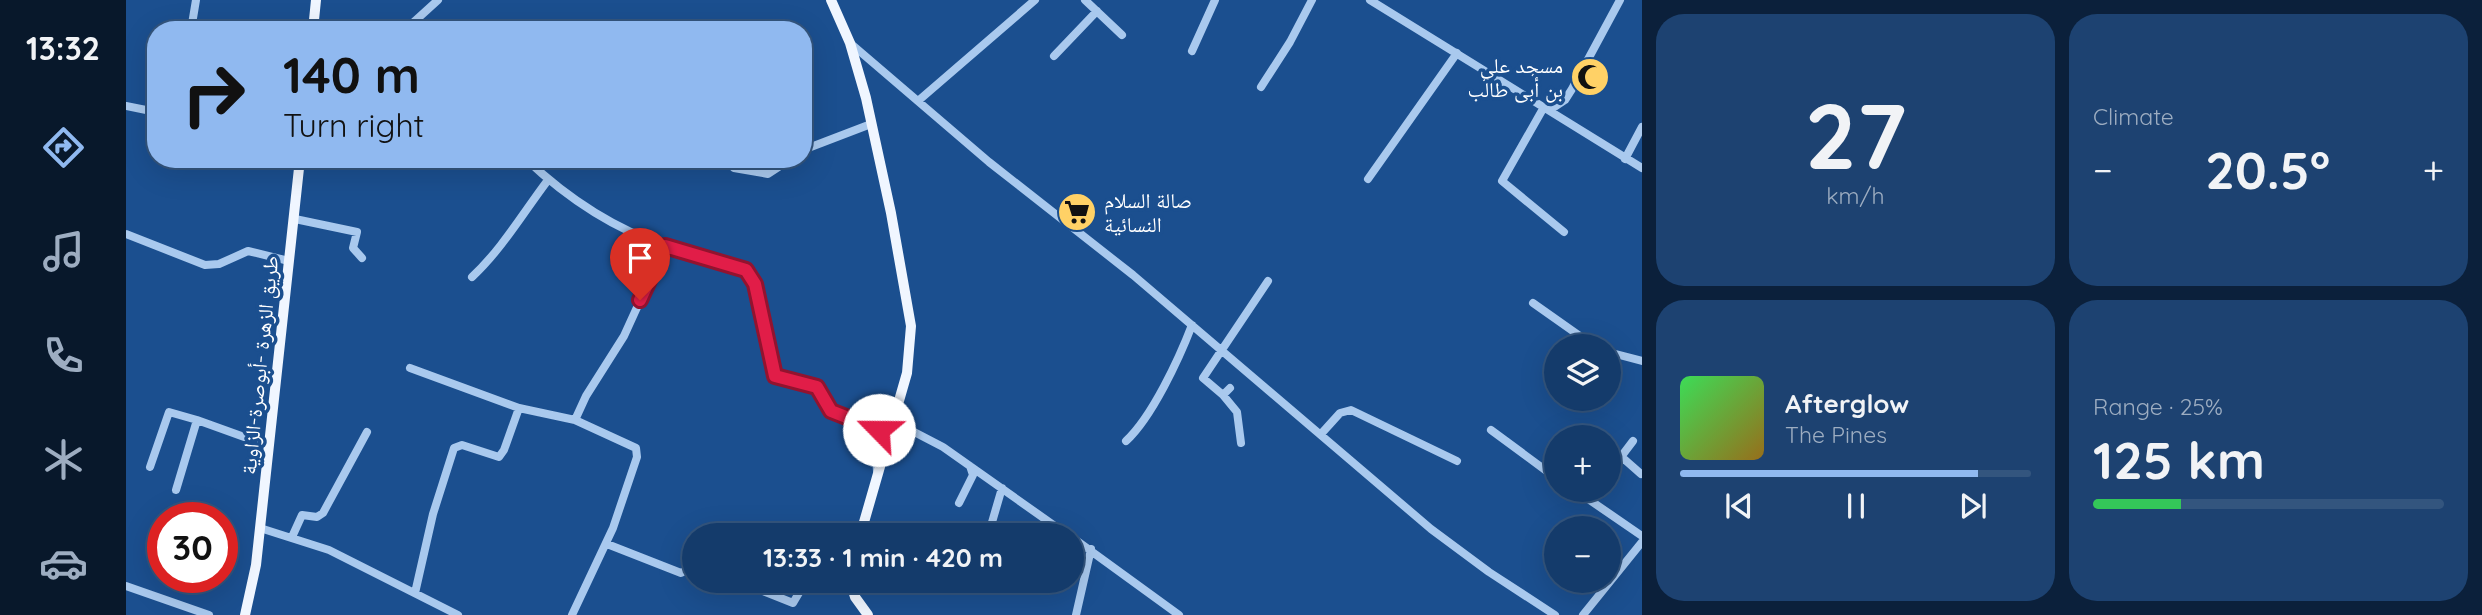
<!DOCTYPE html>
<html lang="en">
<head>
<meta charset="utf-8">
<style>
  :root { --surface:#143b6b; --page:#1d4271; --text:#f1f3f6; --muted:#9dadc1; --line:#33557e; --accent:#90b9f0 }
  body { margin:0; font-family:Quicksand,"Noto Naskh Arabic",sans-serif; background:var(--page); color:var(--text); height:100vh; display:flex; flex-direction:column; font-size:26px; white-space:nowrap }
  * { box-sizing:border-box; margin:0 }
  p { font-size:23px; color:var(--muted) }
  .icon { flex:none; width:38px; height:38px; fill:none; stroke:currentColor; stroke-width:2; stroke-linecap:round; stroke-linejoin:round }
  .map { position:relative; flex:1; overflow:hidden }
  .panel { display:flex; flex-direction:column; gap:14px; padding:14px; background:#0b203b; width:840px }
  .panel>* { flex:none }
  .hud { position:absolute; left:21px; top:21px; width:665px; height:147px; border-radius:28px; box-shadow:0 7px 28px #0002,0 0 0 2px var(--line); background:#90b9f0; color:#111; overflow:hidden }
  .fabs { position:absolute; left:1418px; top:334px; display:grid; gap:14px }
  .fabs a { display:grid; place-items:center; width:77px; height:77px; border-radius:50%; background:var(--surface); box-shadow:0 7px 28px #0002,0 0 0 2px var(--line); font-size:35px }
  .speed { position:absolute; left:21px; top:502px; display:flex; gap:14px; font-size:35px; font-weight:700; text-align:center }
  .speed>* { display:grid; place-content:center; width:91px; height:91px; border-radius:50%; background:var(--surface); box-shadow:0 7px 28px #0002,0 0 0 2px var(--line); line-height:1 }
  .speed .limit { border:10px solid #d22; background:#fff; color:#111 }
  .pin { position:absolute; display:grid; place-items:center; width:60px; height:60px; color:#fff; margin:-72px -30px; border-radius:50% 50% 50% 0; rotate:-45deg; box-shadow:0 0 7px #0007 }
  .pin .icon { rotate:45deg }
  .me { position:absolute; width:77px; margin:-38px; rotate:293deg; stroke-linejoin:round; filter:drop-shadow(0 0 5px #0008) }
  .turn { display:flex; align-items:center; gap:24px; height:147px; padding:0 21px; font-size:32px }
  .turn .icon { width:91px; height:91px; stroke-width:2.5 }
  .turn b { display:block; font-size:49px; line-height:60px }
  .big { font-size:52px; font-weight:700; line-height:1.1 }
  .panel .card { flex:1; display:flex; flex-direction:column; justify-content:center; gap:10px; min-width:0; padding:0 24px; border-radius:28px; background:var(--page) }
  .panel .dial { align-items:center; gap:0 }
  .dial b { font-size:91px; line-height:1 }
  .song { display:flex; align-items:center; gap:21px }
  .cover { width:84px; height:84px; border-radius:10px; background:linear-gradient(135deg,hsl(130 70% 55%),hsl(40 70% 35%)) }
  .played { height:7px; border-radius:4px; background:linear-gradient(90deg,var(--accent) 85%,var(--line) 85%) }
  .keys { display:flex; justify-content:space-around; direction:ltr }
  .heat { display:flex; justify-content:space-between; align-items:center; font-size:38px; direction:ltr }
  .charge { height:10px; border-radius:5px; background:linear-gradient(90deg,#34c759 25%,var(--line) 0) }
  .panel .tiles { flex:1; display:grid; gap:14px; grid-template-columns:repeat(2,1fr) }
  .trip { position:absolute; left:556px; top:523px; width:402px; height:70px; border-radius:35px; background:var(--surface); box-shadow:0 7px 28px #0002,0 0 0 2px var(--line); font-weight:700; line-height:70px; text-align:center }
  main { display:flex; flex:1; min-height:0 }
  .menu { display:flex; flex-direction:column; width:126px; justify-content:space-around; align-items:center; background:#08182b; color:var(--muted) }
  .menu .icon { width:49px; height:49px }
  .menu .active { color:var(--accent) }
  .menu b { font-size:32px; color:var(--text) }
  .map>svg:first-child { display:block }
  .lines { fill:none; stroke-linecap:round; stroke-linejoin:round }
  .minor { stroke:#a9c9ee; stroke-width:8 }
  .major { stroke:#f0f6ff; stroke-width:10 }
  .route-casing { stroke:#92132f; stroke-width:18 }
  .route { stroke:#e11d48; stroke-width:12 }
  .labels { text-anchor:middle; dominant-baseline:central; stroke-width:7; stroke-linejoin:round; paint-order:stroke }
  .poi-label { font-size:21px; fill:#fff; stroke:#1b4f8f; text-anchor:end }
  .street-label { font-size:21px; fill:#fff; stroke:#1b4f8f }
</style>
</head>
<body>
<main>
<nav class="menu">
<b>13:32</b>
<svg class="icon active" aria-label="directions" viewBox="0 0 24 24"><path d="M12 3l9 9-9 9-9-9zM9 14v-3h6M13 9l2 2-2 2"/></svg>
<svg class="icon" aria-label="music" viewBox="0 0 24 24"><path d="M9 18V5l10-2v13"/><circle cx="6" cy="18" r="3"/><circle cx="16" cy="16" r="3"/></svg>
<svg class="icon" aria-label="phone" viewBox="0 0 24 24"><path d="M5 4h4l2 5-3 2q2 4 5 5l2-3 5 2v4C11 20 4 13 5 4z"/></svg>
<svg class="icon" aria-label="climate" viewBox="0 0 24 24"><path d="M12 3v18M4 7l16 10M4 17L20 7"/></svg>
<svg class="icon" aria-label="car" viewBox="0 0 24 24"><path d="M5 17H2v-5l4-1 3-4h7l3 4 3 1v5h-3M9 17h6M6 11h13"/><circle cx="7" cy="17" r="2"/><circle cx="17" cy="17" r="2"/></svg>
</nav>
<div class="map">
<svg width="1516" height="615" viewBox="0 0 1516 615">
  <rect width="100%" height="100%" fill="#1b4f8f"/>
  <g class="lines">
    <path class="minor" d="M959,0L996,35
      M1244,0L1516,168
      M188,21L202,30
      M65,30L70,0
      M279,30L312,0
      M724,43L863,162L1007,275L1305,529L1363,572L1429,615
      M1066,51L1089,0
      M928,56L971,11
      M1135,87L1164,42L1186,0
      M792,101L909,0
      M0,106L30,112
      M1418,107L1376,181L1438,232
      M1424,110L1439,100L1446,89L1494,0
      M677,150L745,124
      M400,159C441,198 488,229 542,247C567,256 596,259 620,270L629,284L649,376L691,387L705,411L750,427C758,438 749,457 751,471
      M600,159L608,168L642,174L665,159
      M1499,159L1516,127
      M1242,179L1331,53
      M169,219L231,232L227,248L236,258
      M0,234L79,265L93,264L122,251L163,261
      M346,277C376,249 397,213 422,180
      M1407,303L1468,346
      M1482,352L1516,361
      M284,368L393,408L449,420L510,448L511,457L487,528L446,615
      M1104,388L1097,395L1077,378L1142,281
      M1097,395L1111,412L1115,443
      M449,420L460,396L498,336L539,246
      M767,421L817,447L943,536
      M1365,430L1430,478
      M1195,434L1214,413L1225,410L1331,461
      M1000,441C1026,417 1053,359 1066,325
      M1492,461L1498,459L1515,474
      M24,467L43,412L71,420
      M1482,474L1507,441
      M50,490L71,420L143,446
      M1449,490L1516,536
      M1464,500L1471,490
      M833,503L847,475L844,466
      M134,528L203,550L332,615
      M862,536L876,488
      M166,537L176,515L191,517L197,513L241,432
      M947,538L1053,615
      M481,544L555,573L561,570L569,554
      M612,581L667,603L680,581
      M0,586L83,615
      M289,593L307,514L328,448L336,445L373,457L378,450L393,408
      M950,615L965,549
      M1457,615L1516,542"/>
    <path class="major" d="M705,0L724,43L740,98L765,213L785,326L781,373L734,536
      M187,30L190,0
      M724,581L729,597L742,615
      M119,615L130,565L174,159"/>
  </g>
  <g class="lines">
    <defs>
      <path id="route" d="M514,300L539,246L620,270L629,284L649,376L691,387L705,411L753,430"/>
    </defs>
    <use href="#route" class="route-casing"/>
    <use href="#route" class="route"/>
  </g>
  <defs>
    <symbol id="mosque-disc" viewBox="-11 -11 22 22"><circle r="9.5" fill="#ffd166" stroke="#1b4f8f"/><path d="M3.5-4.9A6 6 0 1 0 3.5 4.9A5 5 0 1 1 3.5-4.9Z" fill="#111"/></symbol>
    <symbol id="supermarket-disc" viewBox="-11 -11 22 22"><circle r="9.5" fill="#ffd166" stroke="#1b4f8f"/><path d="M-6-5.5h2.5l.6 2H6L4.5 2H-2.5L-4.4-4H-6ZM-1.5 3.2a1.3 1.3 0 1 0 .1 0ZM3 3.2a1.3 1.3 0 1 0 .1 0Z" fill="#111"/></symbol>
  </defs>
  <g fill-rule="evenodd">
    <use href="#mosque-disc" x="1442" y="55" width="44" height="44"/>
    <use href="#supermarket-disc" x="929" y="190" width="44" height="44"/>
  </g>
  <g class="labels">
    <g class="poi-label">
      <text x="1437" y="65">مسجد علي<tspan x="1437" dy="24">بن أبى طالب</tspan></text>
      <text x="978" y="200" text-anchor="start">صالة السلام<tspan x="978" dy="24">النسائية</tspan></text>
    </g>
    <g class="street-label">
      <text transform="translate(133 365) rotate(-84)">طريق الزهرة -أبوصرة-الزاوية</text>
    </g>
  </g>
</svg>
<div class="fabs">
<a><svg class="icon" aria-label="layers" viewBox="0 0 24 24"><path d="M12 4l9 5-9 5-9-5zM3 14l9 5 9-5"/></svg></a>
<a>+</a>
<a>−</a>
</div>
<div class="speed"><div class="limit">30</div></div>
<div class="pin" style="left:514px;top:300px;background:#d93025"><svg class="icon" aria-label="arrive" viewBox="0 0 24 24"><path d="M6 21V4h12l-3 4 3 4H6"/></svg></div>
<svg class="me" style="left:753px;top:430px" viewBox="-20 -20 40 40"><circle r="19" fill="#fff"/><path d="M0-13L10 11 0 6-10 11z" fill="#e11d48"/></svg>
<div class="trip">13:33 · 1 min · 420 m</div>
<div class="hud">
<div class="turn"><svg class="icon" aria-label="right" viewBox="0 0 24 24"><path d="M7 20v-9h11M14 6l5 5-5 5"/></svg><div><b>140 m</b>Turn right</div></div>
</div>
</div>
<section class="panel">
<div class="tiles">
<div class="card dial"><b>27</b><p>km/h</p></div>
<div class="card"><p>Climate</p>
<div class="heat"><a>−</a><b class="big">20.5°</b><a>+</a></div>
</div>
<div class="card">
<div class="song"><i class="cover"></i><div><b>Afterglow</b><p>The Pines</p></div></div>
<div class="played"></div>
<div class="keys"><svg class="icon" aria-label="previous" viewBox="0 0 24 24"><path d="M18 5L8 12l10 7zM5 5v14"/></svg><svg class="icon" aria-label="pause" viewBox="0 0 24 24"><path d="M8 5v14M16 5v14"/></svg><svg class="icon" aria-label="next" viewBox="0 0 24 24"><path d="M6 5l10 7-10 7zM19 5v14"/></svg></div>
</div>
<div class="card"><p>Range · 25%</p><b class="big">125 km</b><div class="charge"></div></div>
</div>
</section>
</main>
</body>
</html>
